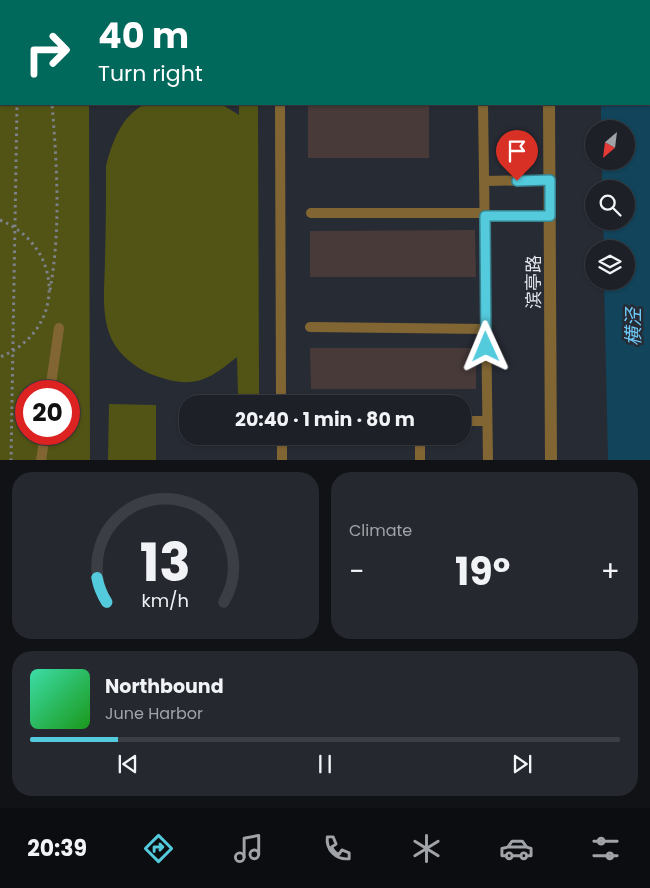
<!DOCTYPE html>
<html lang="en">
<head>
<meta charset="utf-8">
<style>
  :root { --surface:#1d2027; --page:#25282f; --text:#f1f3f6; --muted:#a0a3a7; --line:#3b3e44; --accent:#54cadd }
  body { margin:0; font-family:Poppins,"Noto Sans SC",sans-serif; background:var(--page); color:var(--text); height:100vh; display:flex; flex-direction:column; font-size:19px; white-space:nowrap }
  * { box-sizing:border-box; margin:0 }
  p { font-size:16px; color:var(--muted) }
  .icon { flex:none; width:28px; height:28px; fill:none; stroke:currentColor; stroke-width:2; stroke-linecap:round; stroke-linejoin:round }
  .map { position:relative; height:460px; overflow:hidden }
  .sheet { display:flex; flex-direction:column; gap:12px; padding:12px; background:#101215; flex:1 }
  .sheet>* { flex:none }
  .top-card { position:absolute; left:0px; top:0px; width:650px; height:105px; box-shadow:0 1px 4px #0004,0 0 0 1px var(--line); background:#00695c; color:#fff; overflow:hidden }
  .needle { width:32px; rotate:208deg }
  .tools { position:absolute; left:585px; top:120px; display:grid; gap:10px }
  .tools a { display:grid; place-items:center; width:50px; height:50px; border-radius:50%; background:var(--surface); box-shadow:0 1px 4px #0004,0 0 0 1px var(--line); font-size:25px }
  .speed { position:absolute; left:15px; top:380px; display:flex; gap:10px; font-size:25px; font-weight:700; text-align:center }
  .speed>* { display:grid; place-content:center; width:65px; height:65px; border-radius:50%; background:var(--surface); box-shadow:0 1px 4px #0004,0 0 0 1px var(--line); line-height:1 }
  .speed .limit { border:8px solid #d22; background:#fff; color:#111 }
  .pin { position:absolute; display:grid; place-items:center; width:42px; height:42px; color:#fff; margin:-51px -21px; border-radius:50% 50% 50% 0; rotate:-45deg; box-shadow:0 0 5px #0007 }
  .pin .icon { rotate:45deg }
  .me { position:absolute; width:55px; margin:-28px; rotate:359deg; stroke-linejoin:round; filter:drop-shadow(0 0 4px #0008) }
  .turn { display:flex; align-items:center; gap:18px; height:105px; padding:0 15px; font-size:22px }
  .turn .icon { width:65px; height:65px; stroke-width:2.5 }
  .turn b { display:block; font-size:35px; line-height:42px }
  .big { font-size:38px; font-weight:700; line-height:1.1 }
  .sheet .card { flex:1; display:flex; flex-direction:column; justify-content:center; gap:8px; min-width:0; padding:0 18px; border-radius:20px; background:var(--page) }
  .sheet .dial { align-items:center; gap:0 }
  .dial svg { height:130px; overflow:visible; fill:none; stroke:var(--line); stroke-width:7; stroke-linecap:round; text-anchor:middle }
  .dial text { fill:var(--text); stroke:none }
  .song { display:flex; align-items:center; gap:15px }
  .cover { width:60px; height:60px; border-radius:8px; background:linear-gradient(135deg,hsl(160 70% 55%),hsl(120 70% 35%)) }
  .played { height:5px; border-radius:2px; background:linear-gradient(90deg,var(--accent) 15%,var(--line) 15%) }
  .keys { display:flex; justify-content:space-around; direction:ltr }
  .heat { display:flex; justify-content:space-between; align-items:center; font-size:28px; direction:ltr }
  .sheet .tiles { flex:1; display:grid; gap:12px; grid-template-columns:1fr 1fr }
  .card:last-child { grid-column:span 2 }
  .trip { position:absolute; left:179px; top:395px; width:292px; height:50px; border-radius:20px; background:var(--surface); box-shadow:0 1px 4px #0004,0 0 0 1px var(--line); font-weight:700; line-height:50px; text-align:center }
  .tab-bar { display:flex; height:80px; justify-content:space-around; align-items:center; background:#0c0d10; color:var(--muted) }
  .tab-bar .icon { width:35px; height:35px }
  .tab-bar .active { color:var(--accent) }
  .tab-bar b { font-size:22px; color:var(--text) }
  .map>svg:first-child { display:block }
  .green { fill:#525415; fill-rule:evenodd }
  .water { fill:#12445b }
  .building { fill:#473a38 }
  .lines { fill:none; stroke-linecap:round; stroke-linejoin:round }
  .path { stroke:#7d8189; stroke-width:3; stroke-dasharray:2.5 4; stroke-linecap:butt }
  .lane { stroke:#816634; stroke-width:10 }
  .street { stroke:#816634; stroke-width:12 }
  .route-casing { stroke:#378390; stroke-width:12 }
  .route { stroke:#54cadd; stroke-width:9 }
  .labels { text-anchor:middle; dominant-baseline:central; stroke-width:5; stroke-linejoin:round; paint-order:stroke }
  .street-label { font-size:18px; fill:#e5e7ee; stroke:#272b34 }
  .water-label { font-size:19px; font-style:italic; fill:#6ecafa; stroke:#272b34 }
</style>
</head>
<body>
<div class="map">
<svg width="650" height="461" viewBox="0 0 650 461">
  <rect width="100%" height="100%" fill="#272b34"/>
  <path class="green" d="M0,0H89L1,1V104H89L90,460H0ZM26,391H69V434H26Z
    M145,104H221L239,115V104H258L259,395H238L237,357C210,379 195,389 159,377C140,371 121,358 112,340C100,315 105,284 105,258C106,227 106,197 106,166C112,143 121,116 145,104Z
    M109,404L156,405V460H108Z"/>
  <path class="water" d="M600,0H650V460H608L604,281H626V249H604L603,221H626V189H602V161H626V129H601V104H649V1Z"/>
  <path class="building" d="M308,104H429V158H308Z
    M475,230L476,277H310V231Z
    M310,348H476V389H311Z"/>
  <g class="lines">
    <path class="path" d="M17,0V1
      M48,1L50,0
      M54,1V0
      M0,12L1,13
      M0,220C65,247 66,331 0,357
      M50,290C61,229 57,165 52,104
      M11,461L17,104"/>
    <path class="lane" d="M280,104L281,404
      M483,104L488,461
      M484,181L549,180
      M311,213H485
      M485,216H550
      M310,327L486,329
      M50,391L59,328
      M462,421H487
      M282,436V461
      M41,461L45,434
      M420,461V436"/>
    <path class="street" d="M548,0V1
      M549,104L551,461"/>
  </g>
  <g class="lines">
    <defs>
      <path id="route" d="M486,347L485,216H550V180L517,181"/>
    </defs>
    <use href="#route" class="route-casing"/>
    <use href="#route" class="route"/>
  </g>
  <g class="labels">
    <g class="street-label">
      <text transform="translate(533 282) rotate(-90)">滨亭路</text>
    </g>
    <g class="water-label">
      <text transform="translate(633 327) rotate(-90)">横泾</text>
    </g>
  </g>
</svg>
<div class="tools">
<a><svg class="needle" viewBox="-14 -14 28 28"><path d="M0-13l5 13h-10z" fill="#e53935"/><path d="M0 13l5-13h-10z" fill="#a0a3a7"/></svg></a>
<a><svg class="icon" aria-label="search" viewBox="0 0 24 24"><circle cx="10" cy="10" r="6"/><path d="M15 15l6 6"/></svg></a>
<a><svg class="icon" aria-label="layers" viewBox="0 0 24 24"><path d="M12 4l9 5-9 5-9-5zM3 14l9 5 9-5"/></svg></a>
</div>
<div class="speed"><div class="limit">20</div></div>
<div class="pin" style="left:517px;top:181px;background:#d93025"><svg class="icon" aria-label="arrive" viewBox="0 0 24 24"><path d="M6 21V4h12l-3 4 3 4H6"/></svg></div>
<svg class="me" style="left:486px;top:347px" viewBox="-20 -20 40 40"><path d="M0-17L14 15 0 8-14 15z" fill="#54cadd" stroke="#fff" stroke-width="4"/></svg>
<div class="trip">20:40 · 1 min · 80 m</div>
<div class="top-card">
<div class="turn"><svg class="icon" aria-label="right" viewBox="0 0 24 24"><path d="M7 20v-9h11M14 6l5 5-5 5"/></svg><div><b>40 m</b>Turn right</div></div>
</div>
</div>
<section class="sheet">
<div class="tiles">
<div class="card dial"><svg viewBox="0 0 100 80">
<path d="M14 69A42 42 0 1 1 86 69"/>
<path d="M14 69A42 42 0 0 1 8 54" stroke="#54cadd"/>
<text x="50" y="56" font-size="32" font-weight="700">13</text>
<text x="50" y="72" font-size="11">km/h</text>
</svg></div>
<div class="card"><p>Climate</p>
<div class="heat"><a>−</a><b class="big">19°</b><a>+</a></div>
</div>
<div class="card">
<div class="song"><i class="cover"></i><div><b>Northbound</b><p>June Harbor</p></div></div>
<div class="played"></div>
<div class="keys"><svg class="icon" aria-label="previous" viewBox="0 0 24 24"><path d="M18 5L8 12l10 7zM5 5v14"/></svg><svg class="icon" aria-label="pause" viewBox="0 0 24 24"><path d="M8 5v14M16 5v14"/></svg><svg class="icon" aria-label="next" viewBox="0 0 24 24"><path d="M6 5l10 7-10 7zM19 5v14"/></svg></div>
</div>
</div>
</section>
<nav class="tab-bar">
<b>20:39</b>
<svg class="icon active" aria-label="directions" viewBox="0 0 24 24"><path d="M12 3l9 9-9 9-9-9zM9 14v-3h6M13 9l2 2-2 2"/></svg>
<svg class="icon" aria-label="music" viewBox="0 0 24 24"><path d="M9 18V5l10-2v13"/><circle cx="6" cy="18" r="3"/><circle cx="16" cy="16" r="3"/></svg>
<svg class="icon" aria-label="phone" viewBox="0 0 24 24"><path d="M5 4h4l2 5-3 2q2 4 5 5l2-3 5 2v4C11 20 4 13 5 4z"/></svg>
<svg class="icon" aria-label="climate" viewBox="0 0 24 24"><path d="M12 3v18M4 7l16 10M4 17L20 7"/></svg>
<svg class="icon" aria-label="car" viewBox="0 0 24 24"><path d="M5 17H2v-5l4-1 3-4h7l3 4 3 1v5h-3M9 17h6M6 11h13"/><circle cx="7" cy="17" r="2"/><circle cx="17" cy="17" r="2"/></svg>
<svg class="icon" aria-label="filters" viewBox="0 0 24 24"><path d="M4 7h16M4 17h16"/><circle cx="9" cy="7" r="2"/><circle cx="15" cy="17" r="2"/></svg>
</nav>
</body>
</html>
